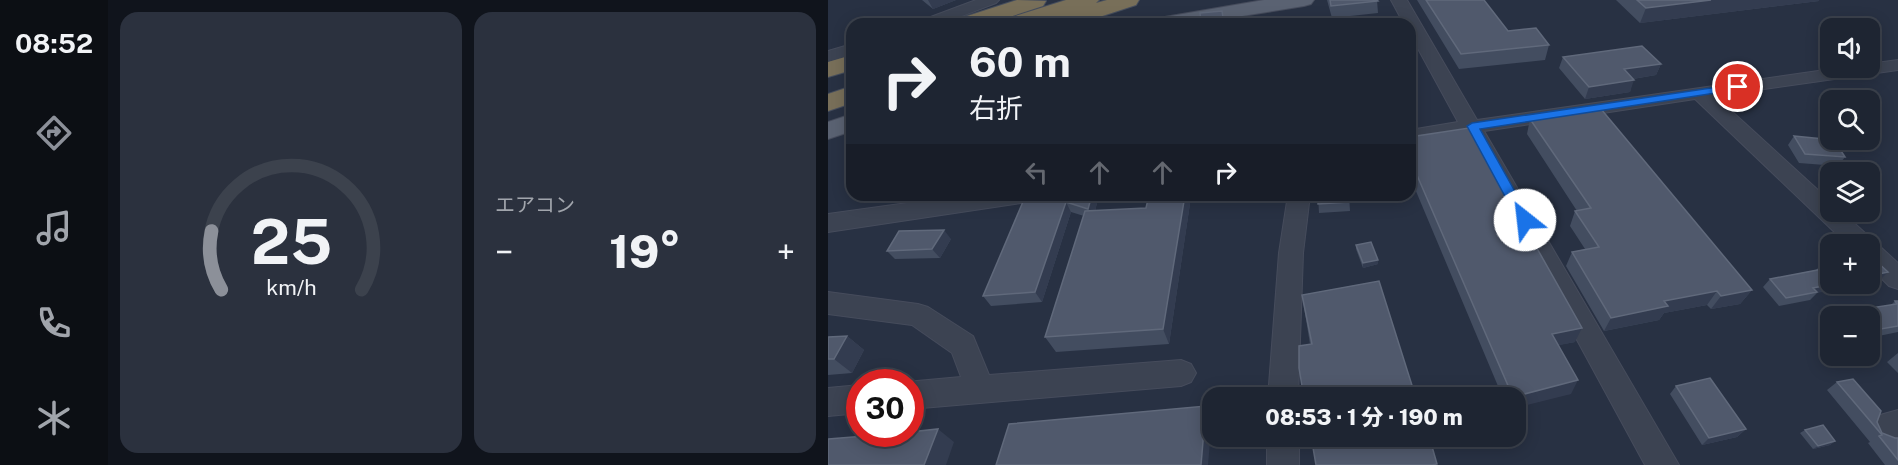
<!DOCTYPE html>
<html lang="ja">
<head>
<meta charset="utf-8">
<style>
  :root { --surface:#1e2532; --page:#2b313e; --text:#f1f3f6; --muted:#a1a5ac; --line:#3c424d; --accent:#8c9099 }
  body { margin:0; font-family:"Public Sans","Noto Sans JP",sans-serif; background:var(--page); color:var(--text); height:100vh; display:flex; flex-direction:column; font-size:22px; white-space:nowrap }
  * { box-sizing:border-box; margin:0 }
  p { font-size:20px; color:var(--muted) }
  .icon { flex:none; width:33px; height:33px; fill:none; stroke:currentColor; stroke-width:2; stroke-linecap:round; stroke-linejoin:round }
  .map { position:relative; flex:1; overflow:hidden }
  .drawer { display:flex; flex-direction:column; gap:12px; padding:12px; background:#10141c; width:720px }
  .drawer>* { flex:none }
  .hud { position:absolute; left:18px; top:18px; width:570px; height:183px; border-radius:18px; box-shadow:0 3px 15px #0003,0 0 0 2px var(--line); background:#1e2532; color:var(--text); overflow:hidden }
  .buttons { position:absolute; left:992px; top:18px; display:grid; gap:12px }
  .buttons a { display:grid; place-items:center; width:60px; height:60px; border-radius:12px; background:var(--surface); box-shadow:0 3px 15px #0003,0 0 0 2px var(--line); font-size:30px }
  .speed { position:absolute; left:18px; top:369px; display:flex; gap:12px; font-size:30px; font-weight:700; text-align:center }
  .speed>* { display:grid; place-content:center; width:78px; height:78px; border-radius:50%; background:var(--surface); box-shadow:0 3px 15px #0003,0 0 0 2px var(--line); line-height:1 }
  .speed .limit { border:9px solid #d22; background:#fff; color:#111 }
  .pin { position:absolute; display:grid; place-items:center; width:51px; height:51px; color:#fff; margin:-26px; border:3px solid #fff; border-radius:50%; box-shadow:0 2px 6px #0007 }
  .me { position:absolute; width:66px; margin:-33px; rotate:331deg; stroke-linejoin:round; filter:drop-shadow(0 0 4px #0008) }
  .turn { display:flex; align-items:center; gap:21px; height:126px; padding:0 24px; font-size:27px }
  .turn .icon { width:78px; height:78px; stroke-width:2.5 }
  .turn b { display:block; font-size:42px; line-height:51px }
  .lanes { display:flex; align-items:center; height:57px; padding:0 24px; background:#0003; justify-content:center; gap:30px; direction:ltr }
  .lanes .off { opacity:.35 }
  .big { font-size:45px; font-weight:800; line-height:1.1 }
  .drawer .card { flex:1; display:flex; flex-direction:column; justify-content:center; gap:9px; min-width:0; padding:0 21px; border-radius:18px; background:var(--page) }
  .drawer .dial { align-items:center; gap:0 }
  .dial svg { height:156px; overflow:visible; fill:none; stroke:var(--line); stroke-width:7; stroke-linecap:round; text-anchor:middle }
  .dial text { fill:var(--text); stroke:none }
  .heat { display:flex; justify-content:space-between; align-items:center; font-size:33px; direction:ltr }
  .drawer .tiles { flex:1; display:grid; gap:12px; grid-template-columns:repeat(2,1fr) }
  .trip { position:absolute; left:374px; top:387px; width:324px; height:60px; border-radius:18px; background:var(--surface); box-shadow:0 3px 15px #0003,0 0 0 2px var(--line); font-weight:800; line-height:60px; text-align:center }
  main { display:flex; flex:1; min-height:0 }
  .tabs { display:flex; flex-direction:column; width:108px; justify-content:space-around; align-items:center; background:#0c0f14; color:var(--muted) }
  .tabs .icon { width:42px; height:42px }
  .tabs .on { color:var(--accent) }
  .tabs b { font-size:27px; color:var(--text) }
  .map>svg:first-child { display:block }
  .lines { fill:none; stroke-linecap:round; stroke-linejoin:round }
  .minor-casing { stroke:#464c5c; stroke-width:2 }
  .major-casing { stroke:#464c5c; stroke-width:2 }
  .highway-casing { stroke:#464e5d; stroke-width:2 }
  .minor { fill:#3c4352; fill-rule:evenodd }
  .major { fill:#5a6272; fill-rule:evenodd }
  .highway { fill:#786f59; fill-rule:evenodd }
  .wall { fill:#434d60 }
  .shaded-wall { fill:#333c50 }
  .building { fill:#50596c; stroke:#60697b; stroke-width:1.5 }
  .route { fill:#1a73e8; stroke:#114b97; stroke-width:1.5 }
</style>
</head>
<body>
<main>
<nav class="tabs">
<b>08:52</b>
<svg class="icon on" aria-label="directions" viewBox="0 0 24 24"><path d="M12 3l9 9-9 9-9-9zM9 14v-3h6M13 9l2 2-2 2"/></svg>
<svg class="icon" aria-label="music" viewBox="0 0 24 24"><path d="M9 18V5l10-2v13"/><circle cx="6" cy="18" r="3"/><circle cx="16" cy="16" r="3"/></svg>
<svg class="icon" aria-label="phone" viewBox="0 0 24 24"><path d="M5 4h4l2 5-3 2q2 4 5 5l2-3 5 2v4C11 20 4 13 5 4z"/></svg>
<svg class="icon" aria-label="climate" viewBox="0 0 24 24"><path d="M12 3v18M4 7l16 10M4 17L20 7"/></svg>
</nav>
<section class="drawer">
<div class="tiles">
<div class="card dial"><svg viewBox="0 0 100 80">
<path d="M14 69A42 42 0 1 1 86 69"/>
<path d="M14 69A42 42 0 0 1 9 39" stroke="#8c9099"/>
<text x="50" y="56" font-size="32" font-weight="700">25</text>
<text x="50" y="72" font-size="11">km/h</text>
</svg></div>
<div class="card"><p>エアコン</p>
<div class="heat"><a>−</a><b class="big">19°</b><a>+</a></div>
</div>
</div>
</section>
<div class="map">
<svg width="1070" height="465" viewBox="0 0 1070 465">
  <rect width="100%" height="100%" fill="#283143"/>
  <g class="lines">
    <defs>
      <path id="minor" d="M148,0H171L168,3L113,24H90L92,21Z
        M563,0H579L649,120L1011,68H1041V64L1070,60V70L887,96L1002,201V212H1014L1070,263V289L1061,286L1041,266V244H1019L867,99L656,131L851,465H817L637,134L582,142V130L630,122L582,34V24H576Z
        M24,44V55L0,62V51Z
        M137,195H204L201,201L193,203L0,232V214Z
        M460,195H482L475,253L470,398H440L451,253Z
        M0,292L90,304L100,307L145,336L161,375L353,360L363,364L368,373L363,382L353,386L82,409V382H78L133,377L124,353L84,325L0,314Z
        M32,385V413L0,416V388Z
        M1070,410V440L1056,443L1045,439L1040,428L1045,417Z
        M439,436H471V465H439Z"/>
      <path id="major" d="M436,0H486L483,4L476,6L364,24H321L324,20L331,18Z
        M24,114V131L0,139V122Z"/>
      <path id="highway" d="M189,0L218,1L215,6L160,24H127L130,19Z
        M238,0H271L268,3L279,0H311L308,5L250,24H232L229,20L231,16L208,24H175L178,19Z
        M24,55V70L0,77V62Z
        M24,86V103L0,111V94Z"/>
    </defs>
    <use href="#minor" class="minor-casing"/>
    <use href="#major" class="major-casing"/>
    <use href="#highway" class="highway-casing"/>
    <use href="#minor" class="minor"/>
    <use href="#major" class="major"/>
    <use href="#highway" class="highway"/>
  </g>
  <path class="wall" d="M94,0H128L105,9Z
    M499,0H549L550,13L504,18Z
    M589,0H656L680,31L721,45L717,60L631,69Z
    M788,0H991V1L812,23Z
    M735,57L833,64L828,75L805,79L802,92L757,99L731,68Z
    M702,119L924,290L912,304L883,309L879,305L836,313L831,320L776,331L738,266L744,252L757,249L742,226L747,211H749L699,134Z
    M966,136L1017,157L1010,166L971,163L960,145Z
    M582,137L747,342L730,345L743,394L675,398L582,177Z
    M212,195H268L270,199L267,211L318,208L321,195H388V197H363L341,344L228,352L217,337L256,216L243,212L214,302L163,306L155,296Z
    M436,195H458L457,201H437Z
    M490,195H521L522,211L491,213Z
    M123,239L112,258L67,259L59,251Z
    M528,245L550,260V264L535,268L528,249Z
    M1002,262L989,293L982,300L951,306L935,287L942,279L988,270L995,263Z
    M551,281L482,344L474,295Z
    M1067,301H1070V332L1041,338V316H1022L1029,310L1063,305Z
    M19,336L36,350L24,373L0,375V337Z
    M1070,353V373L1059,362Z
    M1009,382L1049,422L1054,433L1067,438H1070V465H1057L1040,443L1042,442L999,390Z
    M848,386L918,429L909,437L874,445L842,394Z
    M977,430L1007,441L1002,445L985,449L972,433Z"/>
  <path class="shaded-wall" d="M100,0H128L105,9Z
    M883,0H991V1L812,23L818,8Z
    M582,56H586L585,71L582,72Z
    M833,64L828,75L792,81L796,69Z
    M806,80L802,92L757,99L761,87Z
    M264,195H268L270,199L265,219L260,209Z
    M357,195H363V197L341,344L335,329Z
    M238,202L243,212L214,302L207,292Z
    M116,230L123,239L112,258L104,249Z
    M550,260V264L535,268V263Z
    M1060,272L1052,280L1041,282V276Z
    M1005,284H1034L989,293L985,288Z
    M924,290L912,304L883,309L893,296Z
    M889,291L879,305L836,313L831,320L776,331L783,318L836,301Z
    M754,328L747,342L717,348L724,334Z
    M19,336L36,350L24,373L6,359Z
    M750,380L743,394L687,408V398L685,397Z
    M378,406L384,419L380,465H373Z
    M110,429L126,442L118,465H96Z
    M918,429L909,437L874,445L881,438Z
    M1007,441L1002,445L985,449L990,446Z"/>
  <path class="building" d="M502,0H549L550,1L503,6Z
    M598,0H656L680,31L708,28L721,45L633,54Z
    M809,0H883L818,8Z
    M394,11L396,24H373L372,13Z
    M814,46L833,64L796,69L806,80L761,87L735,57Z
    M582,48L586,56H582Z
    M773,109L924,290L893,296L889,291L836,301L840,306L783,318L744,252L771,247L747,211L763,208L702,119Z
    M641,128L754,328L724,334L750,380L685,397L582,159V137Z
    M966,136L1006,140L1017,157L977,154Z
    M216,195H264L260,209L238,202L207,292L155,296L197,197Z
    M321,195H357L335,329L217,337L257,211L318,208Z
    M490,195H521V202L490,204Z
    M116,230L104,249L59,251L71,231Z
    M543,242L550,260L535,263L528,245Z
    M1047,253V260L1060,272L1041,276V254Z
    M1002,262V284H1005L985,288L989,292L958,298L942,279L1000,268L995,263Z
    M551,281L588,398H476L471,368V346L484,344L474,295Z
    M1067,301H1070V326L1047,330L1041,324V316H1034L1029,310L1069,304Z
    M19,336L6,359H0V337Z
    M882,378L918,429L881,438L848,386Z
    M1025,379L1053,411L1049,422L1054,433L1067,438H1070V460L1051,436L1054,435L1009,382Z
    M378,406L373,465H168L181,424Z
    M995,425L1007,441L990,446L977,430Z
    M110,429L96,465H0V439L62,434H82V432Z
    M483,436H601L609,464L604,465H488Z"/>
  <path class="route" d="M910,84L916,87L914,89L652,129L703,220L697,225L692,224L639,126L644,123Z"/>
</svg>
<div class="buttons">
<a><svg class="icon" aria-label="sound" viewBox="0 0 24 24"><path d="M4 9h4l5-4v14l-5-4H4zM17 9q2 3 0 6"/></svg></a>
<a><svg class="icon" aria-label="search" viewBox="0 0 24 24"><circle cx="10" cy="10" r="6"/><path d="M15 15l6 6"/></svg></a>
<a><svg class="icon" aria-label="layers" viewBox="0 0 24 24"><path d="M12 4l9 5-9 5-9-5zM3 14l9 5 9-5"/></svg></a>
<a>+</a>
<a>−</a>
</div>
<div class="speed"><div class="limit">30</div></div>
<div class="pin" style="left:910px;top:87px;background:#d93025"><svg class="icon" aria-label="arrive" viewBox="0 0 24 24"><path d="M6 21V4h12l-3 4 3 4H6"/></svg></div>
<svg class="me" style="left:697px;top:220px" viewBox="-20 -20 40 40"><circle r="19" fill="#fff"/><path d="M0-13L10 11 0 6-10 11z" fill="#1a73e8"/></svg>
<div class="trip">08:53 · 1 分 · 190 m</div>
<div class="hud">
<div class="turn"><svg class="icon" aria-label="right" viewBox="0 0 24 24"><path d="M7 20v-9h11M14 6l5 5-5 5"/></svg><div><b>60 m</b>右折</div></div>
<div class="lanes"><svg class="icon off" aria-label="left" viewBox="0 0 24 24"><path d="M17 20v-9H6M10 6l-5 5 5 5"/></svg><svg class="icon off" aria-label="ahead" viewBox="0 0 24 24"><path d="M12 20V5M6 11l6-6 6 6"/></svg><svg class="icon off" aria-label="ahead" viewBox="0 0 24 24"><path d="M12 20V5M6 11l6-6 6 6"/></svg><svg class="icon" aria-label="right" viewBox="0 0 24 24"><path d="M7 20v-9h11M14 6l5 5-5 5"/></svg></div>
</div>
</div>
</main>
</body>
</html>
